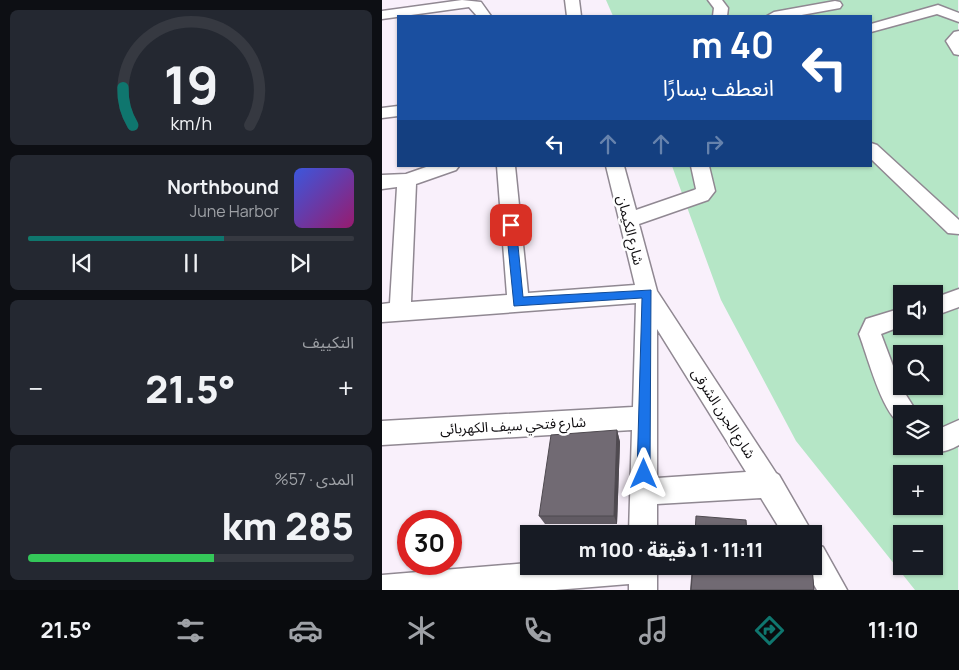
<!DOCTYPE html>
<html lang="ar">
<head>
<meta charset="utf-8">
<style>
  :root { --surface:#171b24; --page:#242831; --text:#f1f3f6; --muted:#9ea1a6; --line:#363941; --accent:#0f766e }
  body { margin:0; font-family:Manrope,"Noto Sans Arabic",sans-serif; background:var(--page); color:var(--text); direction:rtl; height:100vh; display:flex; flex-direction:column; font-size:19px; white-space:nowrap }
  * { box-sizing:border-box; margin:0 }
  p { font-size:16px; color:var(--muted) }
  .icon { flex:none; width:28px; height:28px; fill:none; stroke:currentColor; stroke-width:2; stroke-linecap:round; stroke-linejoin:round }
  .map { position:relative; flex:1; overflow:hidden; direction:ltr }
  .side { display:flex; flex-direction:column; gap:10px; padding:10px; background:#0d0f14; width:382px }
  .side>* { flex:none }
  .guide { position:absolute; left:15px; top:15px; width:475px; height:152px; border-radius:0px; box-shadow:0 1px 4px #0004; direction:rtl; background:#1a4fa0; color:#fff; overflow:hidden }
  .controls { position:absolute; left:511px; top:285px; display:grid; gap:10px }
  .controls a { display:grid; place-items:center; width:50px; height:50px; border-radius:0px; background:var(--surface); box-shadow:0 1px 4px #0004; font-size:25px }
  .speed { position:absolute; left:15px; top:510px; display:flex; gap:10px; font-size:25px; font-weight:700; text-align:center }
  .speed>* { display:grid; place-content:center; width:65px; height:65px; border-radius:50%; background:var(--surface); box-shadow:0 1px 4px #0004; line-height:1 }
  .speed .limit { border:8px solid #d22; background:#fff; color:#111 }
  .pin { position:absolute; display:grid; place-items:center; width:42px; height:42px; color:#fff; margin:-21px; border-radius:10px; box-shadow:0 2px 8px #0006 }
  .me { position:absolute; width:55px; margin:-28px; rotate:0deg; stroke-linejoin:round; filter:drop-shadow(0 0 4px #0008) }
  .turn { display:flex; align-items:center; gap:18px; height:105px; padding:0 15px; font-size:22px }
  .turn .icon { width:65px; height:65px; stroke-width:2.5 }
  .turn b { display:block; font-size:35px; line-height:42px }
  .lanes { display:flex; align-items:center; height:48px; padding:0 15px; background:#0003; justify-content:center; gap:25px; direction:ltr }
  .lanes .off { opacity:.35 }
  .big { font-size:38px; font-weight:800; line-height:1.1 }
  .side .card { flex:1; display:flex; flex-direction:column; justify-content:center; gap:8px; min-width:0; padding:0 18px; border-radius:8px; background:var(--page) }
  .side .dial { align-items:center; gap:0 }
  .dial svg { height:130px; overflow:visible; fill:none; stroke:var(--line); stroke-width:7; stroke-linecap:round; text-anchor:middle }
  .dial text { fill:var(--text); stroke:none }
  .song { display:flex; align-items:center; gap:15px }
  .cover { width:60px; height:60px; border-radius:8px; background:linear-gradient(135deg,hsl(230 70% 55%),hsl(320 70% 35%)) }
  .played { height:5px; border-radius:2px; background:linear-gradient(90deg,var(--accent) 60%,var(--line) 60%) }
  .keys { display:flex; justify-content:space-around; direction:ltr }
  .heat { display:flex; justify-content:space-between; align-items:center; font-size:28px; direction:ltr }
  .charge { height:8px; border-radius:4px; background:linear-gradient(90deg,#34c759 57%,var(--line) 0) }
  .trip { position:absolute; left:138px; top:525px; width:302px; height:50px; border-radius:0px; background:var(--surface); box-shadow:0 1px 4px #0004; font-weight:800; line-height:50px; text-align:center; direction:rtl }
  .tab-bar { display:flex; height:80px; justify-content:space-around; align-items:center; background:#090b0e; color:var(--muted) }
  .tab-bar .icon { width:35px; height:35px }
  .tab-bar .on { color:var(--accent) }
  .tab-bar b { font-size:22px; color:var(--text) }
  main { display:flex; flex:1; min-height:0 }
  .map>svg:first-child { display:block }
  .green { fill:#b5e6c6; fill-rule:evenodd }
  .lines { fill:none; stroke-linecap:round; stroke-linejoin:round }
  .street-casing { stroke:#908892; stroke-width:3 }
  .street { fill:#fff; fill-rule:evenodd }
  .wall { fill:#615b63 }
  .shaded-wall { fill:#4f4a50 }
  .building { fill:#716a73; stroke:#4f4a50 }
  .route { fill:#1a73e8; stroke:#114b97 }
  .labels { text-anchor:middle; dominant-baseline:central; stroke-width:5; stroke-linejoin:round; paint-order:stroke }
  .street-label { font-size:14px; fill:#0e0c0f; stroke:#fff }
</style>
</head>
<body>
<main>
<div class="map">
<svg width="577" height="590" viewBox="0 0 577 590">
  <rect width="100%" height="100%" fill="#f9f0fb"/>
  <path class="green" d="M224,0H576V590H533L414,441L339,300L290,166H489V16H231ZM520,294H552V326H520ZM520,354H552V386H520ZM520,414H552V446H520ZM520,474H552V506H520ZM520,534H552V566H520Z"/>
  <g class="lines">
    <defs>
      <path id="street" d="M80,0L99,2L109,16H95L87,7L0,19V11Z
        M183,0H197L199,16H185Z
        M326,0H340L346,8L345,16H331L332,8Z
        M453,1L458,2L460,5L458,8L414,16H385L392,12Z
        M556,5L577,13V22L555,14L489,32V24Z
        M577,31V55L572,54L564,41L572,32Z
        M16,106V116L0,118V108Z
        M489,143L495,145L577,220V234L566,233L489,159Z
        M47,166H77L74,170L34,184L29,302L125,295L115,166H133L146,293L253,285L224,166H242L254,210L312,190L314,189L309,166H327L333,191L326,200L257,224L275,291L394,473L397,475L431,534H401L379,498L275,504V534H247L250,430L0,445V421L251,407L254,303L0,322V304L8,303L15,187L0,189V175L24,174ZM275,329L364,472L275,478Z
        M577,289V307L552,316V298Z
        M520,308V326L499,334L519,387L536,414H520V424C501,417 485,354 477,334L484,319Z
        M577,420V445C564,452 556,454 543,449L542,446H552V428H559Z
        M431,543L441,547L465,590H435L421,566H431Z
        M146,563V566H275V590H247V584L173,590H0V575Z"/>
    </defs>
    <use href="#street" class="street-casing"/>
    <use href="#street" class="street"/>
  </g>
  <path class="wall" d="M235,430L238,442L235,524H163L157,516Z
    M310,566H430L432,590H308Z"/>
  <path class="shaded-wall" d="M235,430L238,442L235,524L232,516Z"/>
  <path class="building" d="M235,430L232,516H157L169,435Z
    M314,516L364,520L365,534H313Z
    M311,566H430L432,590H309Z"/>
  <path class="route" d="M129,221L134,225L141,297L269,290L268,474L266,479L262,481L257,479L255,474L260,298L132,306L124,225Z"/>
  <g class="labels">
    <g class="street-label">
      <text transform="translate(249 230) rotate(76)">شارع الكيمان</text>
      <text transform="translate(342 413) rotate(57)">شارع الجرن الشرقى</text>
      <text transform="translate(131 425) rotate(-3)">شارع فتحي سيف الكهربائى</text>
    </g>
  </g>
</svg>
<div class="controls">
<a><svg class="icon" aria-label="sound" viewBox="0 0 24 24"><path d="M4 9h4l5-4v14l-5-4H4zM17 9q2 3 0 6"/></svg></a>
<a><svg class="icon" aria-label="search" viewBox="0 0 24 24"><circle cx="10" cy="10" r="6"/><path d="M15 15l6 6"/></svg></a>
<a><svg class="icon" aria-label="layers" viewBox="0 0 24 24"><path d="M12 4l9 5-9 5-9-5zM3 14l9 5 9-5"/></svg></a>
<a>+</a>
<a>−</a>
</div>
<div class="speed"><div class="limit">30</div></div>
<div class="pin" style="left:129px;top:225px;background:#d93025"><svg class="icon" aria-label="arrive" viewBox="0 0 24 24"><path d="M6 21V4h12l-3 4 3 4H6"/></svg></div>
<svg class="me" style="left:262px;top:474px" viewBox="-20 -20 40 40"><path d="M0-17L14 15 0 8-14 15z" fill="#1a73e8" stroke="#fff" stroke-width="4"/></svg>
<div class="trip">11:11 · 1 دقيقة · 100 m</div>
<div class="guide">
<div class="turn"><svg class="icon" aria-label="left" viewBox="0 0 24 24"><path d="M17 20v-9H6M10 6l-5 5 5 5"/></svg><div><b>40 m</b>انعطف يسارًا</div></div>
<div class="lanes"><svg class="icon" aria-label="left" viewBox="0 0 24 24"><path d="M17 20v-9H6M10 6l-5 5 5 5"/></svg><svg class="icon off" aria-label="ahead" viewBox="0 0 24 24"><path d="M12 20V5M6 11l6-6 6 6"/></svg><svg class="icon off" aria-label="ahead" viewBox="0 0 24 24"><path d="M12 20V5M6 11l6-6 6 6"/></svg><svg class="icon off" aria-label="right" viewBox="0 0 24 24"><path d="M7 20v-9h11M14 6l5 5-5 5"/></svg></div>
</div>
</div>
<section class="side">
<div class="card dial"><svg viewBox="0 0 100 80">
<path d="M14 69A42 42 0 1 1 86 69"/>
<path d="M14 69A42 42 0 0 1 8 46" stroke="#0f766e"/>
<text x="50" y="56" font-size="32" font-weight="700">19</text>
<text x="50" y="72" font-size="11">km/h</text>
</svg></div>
<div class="card">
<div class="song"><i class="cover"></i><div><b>Northbound</b><p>June Harbor</p></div></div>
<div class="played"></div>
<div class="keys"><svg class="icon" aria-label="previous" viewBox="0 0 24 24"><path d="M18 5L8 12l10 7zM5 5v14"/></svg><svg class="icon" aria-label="pause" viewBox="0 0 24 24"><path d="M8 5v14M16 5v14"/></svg><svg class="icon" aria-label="next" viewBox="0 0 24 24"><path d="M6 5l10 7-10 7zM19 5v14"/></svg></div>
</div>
<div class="card"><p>التكييف</p>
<div class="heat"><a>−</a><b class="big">21.5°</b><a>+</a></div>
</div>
<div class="card"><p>المدى · 57%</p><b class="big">285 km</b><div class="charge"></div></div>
</section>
</main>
<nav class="tab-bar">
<b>11:10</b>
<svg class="icon on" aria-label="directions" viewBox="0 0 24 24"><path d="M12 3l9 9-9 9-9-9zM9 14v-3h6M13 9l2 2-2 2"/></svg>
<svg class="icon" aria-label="music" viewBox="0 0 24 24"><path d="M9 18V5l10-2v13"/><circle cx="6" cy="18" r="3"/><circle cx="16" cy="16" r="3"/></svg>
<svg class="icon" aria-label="phone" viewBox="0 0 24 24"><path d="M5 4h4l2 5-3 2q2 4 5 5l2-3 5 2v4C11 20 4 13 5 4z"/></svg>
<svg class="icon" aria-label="climate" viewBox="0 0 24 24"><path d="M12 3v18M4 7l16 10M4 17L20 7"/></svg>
<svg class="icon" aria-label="car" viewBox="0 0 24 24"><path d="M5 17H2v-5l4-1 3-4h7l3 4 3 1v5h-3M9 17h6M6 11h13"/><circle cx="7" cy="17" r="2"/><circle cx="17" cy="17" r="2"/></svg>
<svg class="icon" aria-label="filters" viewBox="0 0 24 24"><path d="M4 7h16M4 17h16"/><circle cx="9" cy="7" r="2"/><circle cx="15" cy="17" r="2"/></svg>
<b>21.5°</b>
</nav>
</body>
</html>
